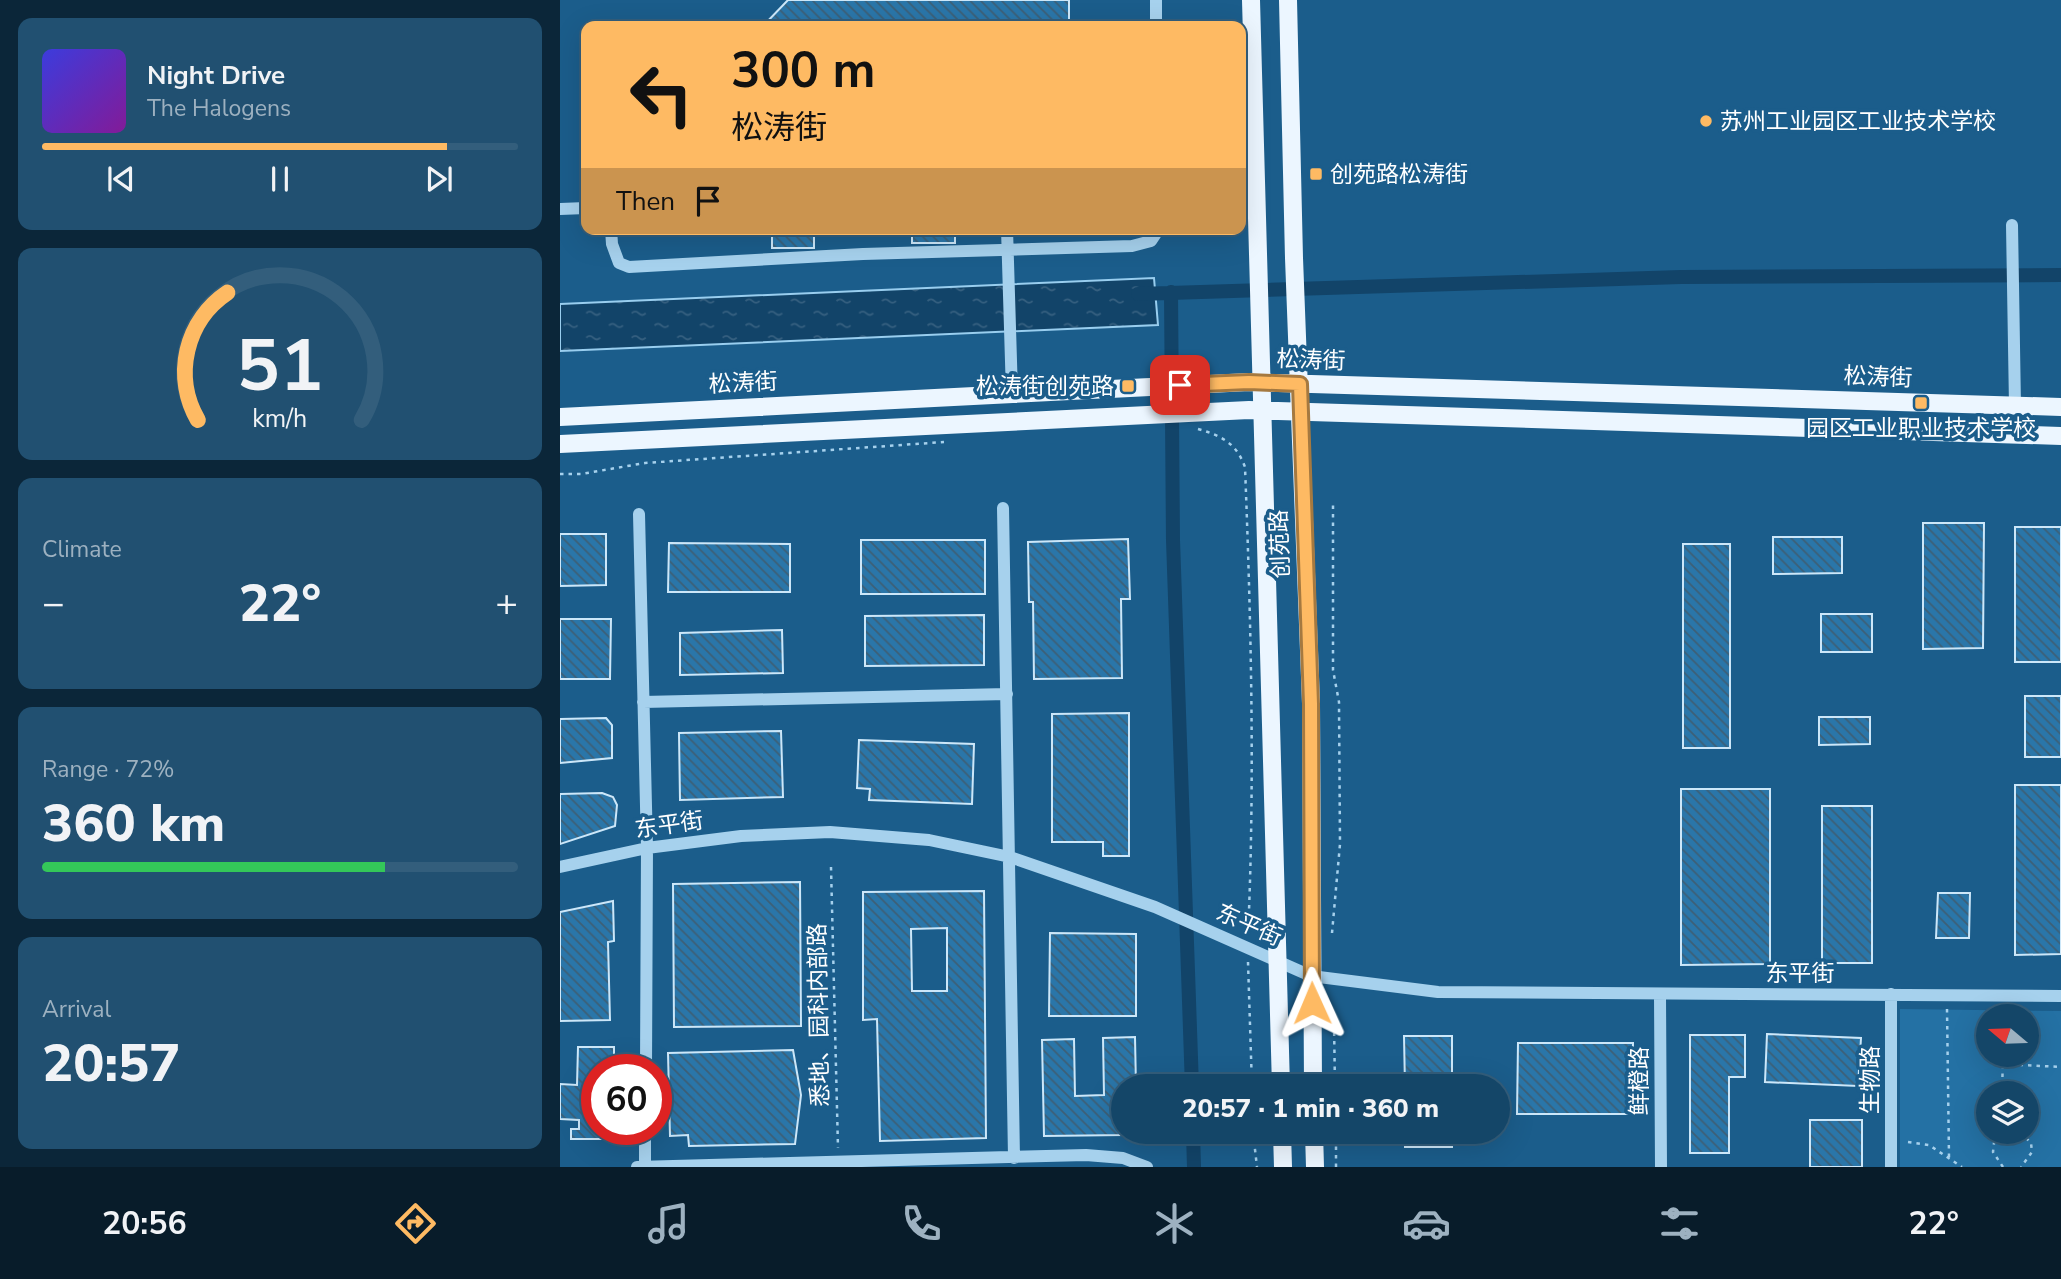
<!DOCTYPE html>
<html lang="en">
<head>
<meta charset="utf-8">
<style>
  :root { --surface:#144668; --page:#215071; --text:#f1f3f6; --muted:#9db1c0; --line:#335e7c; --accent:#feba63 }
  body { margin:0; font-family:"Nunito Sans","Noto Sans SC",sans-serif; background:var(--page); color:var(--text); height:100vh; display:flex; flex-direction:column; font-size:26px; white-space:nowrap }
  * { box-sizing:border-box; margin:0 }
  p { font-size:23px; color:var(--muted) }
  .icon { flex:none; width:38px; height:38px; fill:none; stroke:currentColor; stroke-width:2; stroke-linecap:round; stroke-linejoin:round }
  .map { position:relative; flex:1; overflow:hidden }
  .drawer { display:flex; flex-direction:column; gap:18px; padding:18px; background:#0b2639; width:560px }
  .drawer>* { flex:none }
  .hud { position:absolute; left:21px; top:21px; width:665px; height:214px; border-radius:14px; box-shadow:0 7px 28px #0002,0 0 0 2px var(--line); background:#feba63; color:#111; overflow:hidden }
  .needle { width:46px; rotate:289deg }
  .controls { position:absolute; left:1416px; top:1004px; display:grid; gap:14px }
  .controls a { display:grid; place-items:center; width:63px; height:63px; border-radius:50%; background:var(--surface); box-shadow:0 7px 28px #0002,0 0 0 2px var(--line); font-size:35px }
  .speed { position:absolute; left:21px; top:1054px; display:flex; gap:14px; font-size:35px; font-weight:700; text-align:center }
  .speed>* { display:grid; place-content:center; width:91px; height:91px; border-radius:50%; background:var(--surface); box-shadow:0 7px 28px #0002,0 0 0 2px var(--line); line-height:1 }
  .speed .limit { border:10px solid #d22; background:#fff; color:#111 }
  .pin { position:absolute; display:grid; place-items:center; width:60px; height:60px; color:#fff; margin:-30px; border-radius:14px; box-shadow:0 4px 10px #0006 }
  .me { position:absolute; width:77px; margin:-38px; rotate:359deg; stroke-linejoin:round; filter:drop-shadow(0 0 5px #0008) }
  .turn { display:flex; align-items:center; gap:24px; height:147px; padding:0 35px; font-size:32px }
  .turn .icon { width:91px; height:91px; stroke-width:2.5 }
  .turn b { display:block; font-size:49px; line-height:60px }
  .then { display:flex; align-items:center; height:66px; padding:0 35px; background:#0003; gap:14px; font-size:26px }
  .big { font-size:52px; font-weight:800; line-height:1.1 }
  .drawer .tile { flex:1; display:flex; flex-direction:column; justify-content:center; gap:10px; min-width:0; padding:0 24px; border-radius:14px; background:var(--page) }
  .drawer .dial { align-items:center; gap:0 }
  .dial svg { height:182px; overflow:visible; fill:none; stroke:var(--line); stroke-width:7; stroke-linecap:round; text-anchor:middle }
  .dial text { fill:var(--text); stroke:none }
  .song { display:flex; align-items:center; gap:21px }
  .cover { width:84px; height:84px; border-radius:10px; background:linear-gradient(135deg,hsl(240 70% 55%),hsl(290 70% 35%)) }
  .played { height:7px; border-radius:4px; background:linear-gradient(90deg,var(--accent) 85%,var(--line) 85%) }
  .keys { display:flex; justify-content:space-around; direction:ltr }
  .heat { display:flex; justify-content:space-between; align-items:center; font-size:38px; direction:ltr }
  .charge { height:10px; border-radius:5px; background:linear-gradient(90deg,#34c759 72%,var(--line) 0) }
  .trip { position:absolute; left:551px; top:1074px; width:399px; height:70px; border-radius:35px; background:var(--surface); box-shadow:0 7px 28px #0002,0 0 0 2px var(--line); font-weight:800; line-height:70px; text-align:center }
  .tabs { display:flex; height:112px; justify-content:space-around; align-items:center; background:#081c2a; color:var(--muted) }
  .tabs .icon { width:49px; height:49px }
  .tabs .on { color:var(--accent) }
  .tabs b { font-size:32px; color:var(--text) }
  main { display:flex; flex:1; min-height:0 }
  .map>svg:first-child { display:block }
  .green { fill:#2471a4; fill-rule:evenodd }
  .water { fill:url(#water-ripples); stroke:#99ceef; stroke-width:2 }
  .lines { fill:none; stroke-linecap:round; stroke-linejoin:round }
  .canal { stroke:#124469; stroke-width:14 }
  .building { fill:url(#building-back-hatch); stroke:#cce7f9; stroke-width:2; fill-rule:evenodd }
  .path { stroke:#a6d1ed; stroke-width:2.5; stroke-dasharray:3.5 5; stroke-linecap:butt }
  .minor { stroke:#a6d1ed; stroke-width:12 }
  .major { stroke:#ecf6ff; stroke-width:18 }
  .route-casing { stroke:#a57940; stroke-width:18 }
  .route { stroke:#feba63; stroke-width:12 }
  .poi-dot { fill:#feba63; stroke:#1b5d8b; stroke-width:2.5 }
  .labels { text-anchor:middle; dominant-baseline:central; stroke-width:7; stroke-linejoin:round; paint-order:stroke }
  .poi-label { font-size:23px; fill:#fff; stroke:#1b5d8b; text-anchor:start }
  .street-label { font-size:23px; fill:#fff; stroke:#1b5d8b }
</style>
</head>
<body>
<main>
<section class="drawer">
<div class="tile">
<div class="song"><i class="cover"></i><div><b>Night Drive</b><p>The Halogens</p></div></div>
<div class="played"></div>
<div class="keys"><svg class="icon" aria-label="previous" viewBox="0 0 24 24"><path d="M18 5L8 12l10 7zM5 5v14"/></svg><svg class="icon" aria-label="pause" viewBox="0 0 24 24"><path d="M8 5v14M16 5v14"/></svg><svg class="icon" aria-label="next" viewBox="0 0 24 24"><path d="M6 5l10 7-10 7zM19 5v14"/></svg></div>
</div>
<div class="tile dial"><svg viewBox="0 0 100 80">
<path d="M14 69A42 42 0 1 1 86 69"/>
<path d="M14 69A42 42 0 0 1 27 13" stroke="#feba63"/>
<text x="50" y="56" font-size="32" font-weight="700">51</text>
<text x="50" y="72" font-size="11">km/h</text>
</svg></div>
<div class="tile"><p>Climate</p>
<div class="heat"><a>−</a><b class="big">22°</b><a>+</a></div>
</div>
<div class="tile"><p>Range · 72%</p><b class="big">360 km</b><div class="charge"></div></div>
<div class="tile"><p>Arrival</p><b class="big">20:57</b></div>
</section>
<div class="map">
<svg width="1501" height="1167" viewBox="0 0 1501 1167">
  <defs>
    <pattern id="water-ripples" width="26" height="14" patternUnits="userSpaceOnUse" patternTransform="scale(1.75)"><rect width="26" height="14" fill="#124469"/><path d="M2 4q2-2 4 0t4 0M15 11q2-2 4 0t4 0" fill="none" stroke="#366080"/></pattern>
    <pattern id="building-back-hatch" width="6" height="6" patternUnits="userSpaceOnUse" patternTransform="scale(1.75)"><rect width="6" height="6" fill="#2a76a9"/><path d="M-1 5l2 2M0 0l6 6M5-1l2 2" fill="none" stroke="#3d5f76"/></pattern>
  </defs>
  <rect width="100%" height="100%" fill="#1b5d8b"/>
  <path class="green" d="M1340,1009L1501,1011V1167H1340ZM1428,1017H1466V1055H1428ZM1428,1094H1466V1132H1428Z"/>
  <path class="water" d="M594,278L598,325L0,351V304Z"/>
  <g class="lines">
    <path class="canal" d="M611,292L613,540L632,1087
      M578,294L1121,277L1501,275
      M633,1132L634,1167"/>
  </g>
  <path class="building" d="M228,0H509V26H203Z
    M212,229H254V248H212Z
    M352,229H395V243H352Z
    M1363,523H1424L1423,648L1363,649Z
    M1455,527H1501V662H1455Z
    M0,534H46V585L0,586Z
    M1213,537H1282V573L1213,574Z
    M568,539L570,599H561L562,678L474,679L473,602H469L468,542Z
    M301,540H425V594H301Z
    M109,543L230,544V592H108Z
    M1123,544H1170V748H1123Z
    M1261,614H1312V652H1261Z
    M424,615V665L305,666V616Z
    M0,619H51L50,679H0Z
    M222,630L223,673L120,675V633Z
    M1465,696H1501V757H1465Z
    M569,713V856H543V842H492V714Z
    M1259,717H1310V744L1259,745Z
    M46,718L52,725V758L0,763V719Z
    M221,731L223,797L120,800L119,733Z
    M299,740L414,744L412,804L309,800L310,789L297,788Z
    M1455,785H1501V954L1455,955Z
    M1121,789H1210V964L1121,965Z
    M42,793L53,797L57,805L55,826L0,844V794Z
    M1262,806H1312V963H1262Z
    M240,882L241,1026L114,1027L113,884Z
    M424,891L426,1138L320,1141L317,1019L303,1020V892ZM387,928V991H352L351,929Z
    M1378,893H1410L1409,938H1376Z
    M53,901L54,941L48,942L50,1020L0,1021V912Z
    M490,933L576,934V1016H489Z
    M1207,1034L1301,1038L1298,1086L1205,1082Z
    M1130,1035H1185V1077H1169V1153H1130Z
    M844,1036H892V1087H845Z
    M575,1037L576,1087H564V1135L484,1136L482,1040L514,1039L515,1096L544,1095L543,1038Z
    M958,1043H1073L1072,1114H957Z
    M18,1047H54V1069H37V1129H53V1139H11V1129H19V1120L0,1119V1084L17,1085Z
    M233,1050L241,1095L235,1144L129,1146L128,1135L110,1136L108,1053Z
    M1250,1120H1302V1167H1250Z
    M845,1132H892V1147H845Z"/>
  <g class="lines">
    <path class="path" d="M638,429C662,436 676,443 685,467C691,622 695,779 688,935
      M0,474H21L85,463L384,442
      M271,867L278,1148
      M772,933L780,844L779,702L773,670V501
      M688,962L692,1087
      M1387,1009L1389,1157
      M1443,1017V1007
      M774,1024L775,1087
      M1461,1055V1065L1501,1067
      M1442,1094L1443,1055
      M693,1132L697,1167
      M1460,1132L1471,1143L1472,1152L1461,1167
      M1348,1142L1369,1145L1402,1167
      M776,1167V1132
      M1443,1167L1433,1152L1434,1143L1445,1132"/>
    <path class="minor" d="M596,0V26
      M0,209L26,208
      M1452,225L1455,406
      M51,229L52,244L59,263L69,267L303,254L572,246L591,241L599,229
      M447,229L452,394
      M443,508L454,1158
      M79,514L87,848L86,1069
      M83,702L447,694
      M0,867L87,848L181,836L270,832L369,840L450,857L595,907L751,976L878,992L1501,996
      M1100,995L1101,1167
      M77,1167L526,1155L563,1158L587,1167
      M85,1167V1129
      M1331,1167V994"/>
    <path class="major" d="M691,0L721,1087
      M728,0L734,258L751,703L753,1087
      M0,417L689,382L1501,407
      M0,444L689,410L1501,436
      M722,1132L723,1167
      M754,1132L755,1167"/>
  </g>
  <g class="lines">
    <defs>
      <path id="route" d="M620,385L689,382L740,384L751,704L752,1003"/>
    </defs>
    <use href="#route" class="route-casing"/>
    <use href="#route" class="route"/>
  </g>
  <g class="poi-dot">
    <circle cx="1146" cy="121" r="7"/>
    <rect x="749" y="167" width="14" height="14" rx="3.5"/>
    <rect x="561" y="379" width="14" height="14" rx="3.5"/>
    <rect x="1354" y="396" width="14" height="14" rx="3.5"/>
  </g>
  <g class="labels">
    <g class="poi-label">
      <text x="1160" y="121">苏州工业园区工业技术学校</text>
      <text x="770" y="174">创苑路松涛街</text>
      <text x="554" y="386" text-anchor="end">松涛街创苑路</text>
      <text x="1361" y="428" text-anchor="middle">园区工业职业技术学校</text>
    </g>
    <g class="street-label">
      <text transform="translate(751 360) rotate(2)">松涛街</text>
      <text transform="translate(1318 377) rotate(2)">松涛街</text>
      <text transform="translate(183 383) rotate(-3)">松涛街</text>
      <text transform="translate(720 544) rotate(-92)">创苑路</text>
      <text transform="translate(109 825) rotate(-8)">东平街</text>
      <text transform="translate(689 925) rotate(24)">东平街</text>
      <text x="1240" y="973">东平街</text>
      <text transform="translate(259 1015) rotate(-91)">悉地、园科内部路</text>
      <text transform="translate(1310 1080) rotate(-90)">生物路</text>
      <text transform="translate(1079 1081) rotate(-90)">鲜橙路</text>
    </g>
  </g>
</svg>
<div class="controls">
<a><svg class="needle" viewBox="-14 -14 28 28"><path d="M0-13l5 13h-10z" fill="#e53935"/><path d="M0 13l5-13h-10z" fill="#9db1c0"/></svg></a>
<a><svg class="icon" aria-label="layers" viewBox="0 0 24 24"><path d="M12 4l9 5-9 5-9-5zM3 14l9 5 9-5"/></svg></a>
</div>
<div class="speed"><div class="limit">60</div></div>
<div class="pin" style="left:620px;top:385px;background:#d93025"><svg class="icon" aria-label="arrive" viewBox="0 0 24 24"><path d="M6 21V4h12l-3 4 3 4H6"/></svg></div>
<svg class="me" style="left:752px;top:1003px" viewBox="-20 -20 40 40"><path d="M0-17L14 15 0 8-14 15z" fill="#feba63" stroke="#fff" stroke-width="4"/></svg>
<div class="trip">20:57 · 1 min · 360 m</div>
<div class="hud">
<div class="turn"><svg class="icon" aria-label="left" viewBox="0 0 24 24"><path d="M17 20v-9H6M10 6l-5 5 5 5"/></svg><div><b>300 m</b>松涛街</div></div>
<div class="then">Then<svg class="icon" aria-label="arrive" viewBox="0 0 24 24"><path d="M6 21V4h12l-3 4 3 4H6"/></svg></div>
</div>
</div>
</main>
<nav class="tabs">
<b>20:56</b>
<svg class="icon on" aria-label="directions" viewBox="0 0 24 24"><path d="M12 3l9 9-9 9-9-9zM9 14v-3h6M13 9l2 2-2 2"/></svg>
<svg class="icon" aria-label="music" viewBox="0 0 24 24"><path d="M9 18V5l10-2v13"/><circle cx="6" cy="18" r="3"/><circle cx="16" cy="16" r="3"/></svg>
<svg class="icon" aria-label="phone" viewBox="0 0 24 24"><path d="M5 4h4l2 5-3 2q2 4 5 5l2-3 5 2v4C11 20 4 13 5 4z"/></svg>
<svg class="icon" aria-label="climate" viewBox="0 0 24 24"><path d="M12 3v18M4 7l16 10M4 17L20 7"/></svg>
<svg class="icon" aria-label="car" viewBox="0 0 24 24"><path d="M5 17H2v-5l4-1 3-4h7l3 4 3 1v5h-3M9 17h6M6 11h13"/><circle cx="7" cy="17" r="2"/><circle cx="17" cy="17" r="2"/></svg>
<svg class="icon" aria-label="filters" viewBox="0 0 24 24"><path d="M4 7h16M4 17h16"/><circle cx="9" cy="7" r="2"/><circle cx="15" cy="17" r="2"/></svg>
<b>22°</b>
</nav>
</body>
</html>
